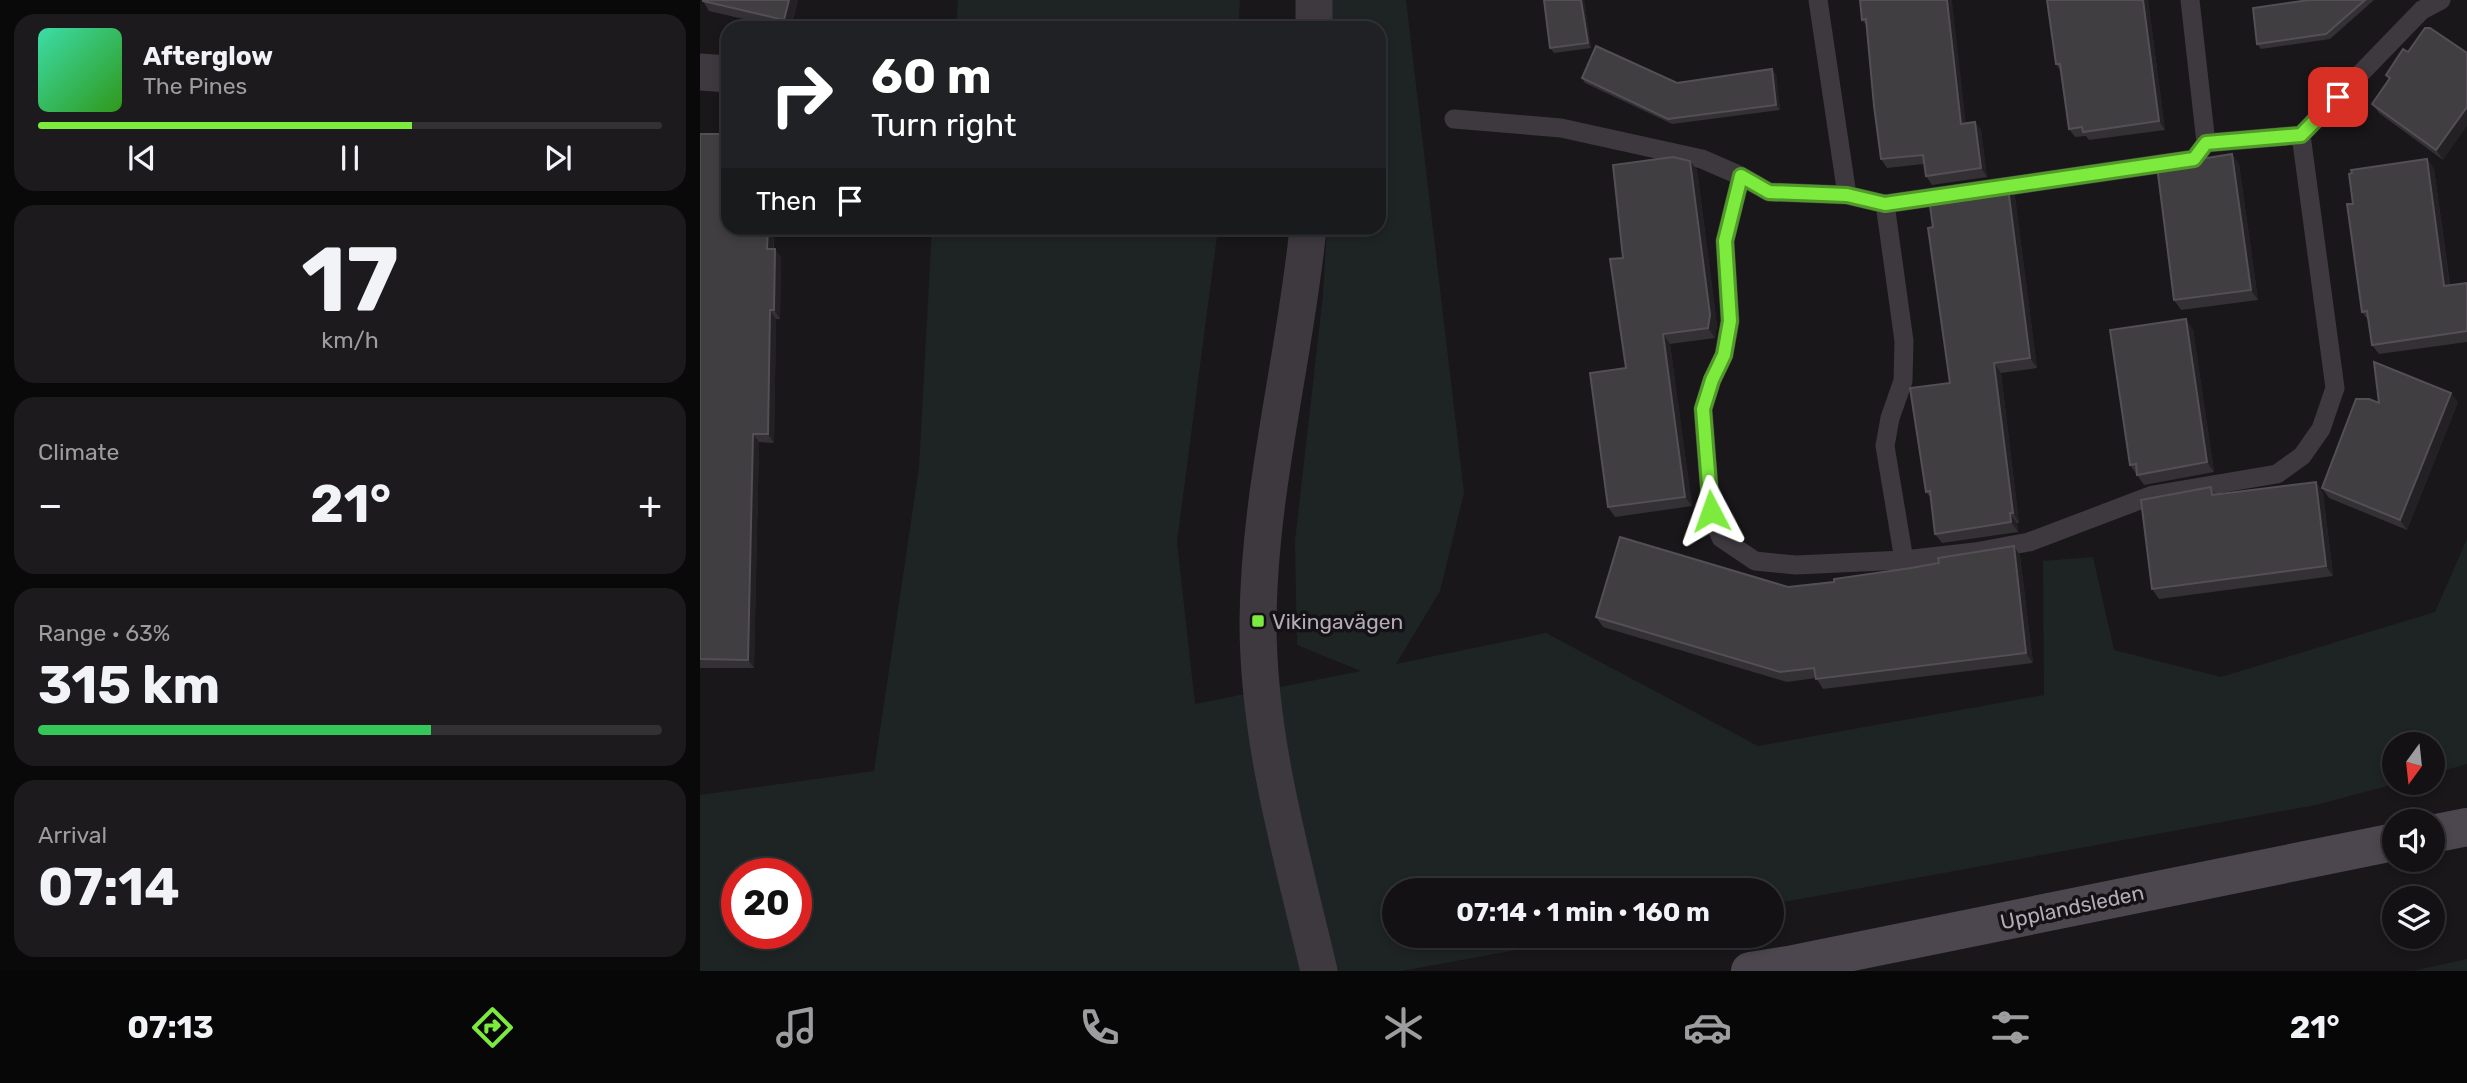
<!DOCTYPE html>
<html lang="en">
<head>
<meta charset="utf-8">
<style>
  :root { --surface:#131113; --page:#1c1a1c; --text:#f1f3f6; --muted:#9d9da0; --line:#323133; --accent:#7ceb3e }
  body { margin:0; font-family:Rubik,sans-serif; background:var(--page); color:var(--text); height:100vh; display:flex; flex-direction:column; font-size:26px; white-space:nowrap }
  * { box-sizing:border-box; margin:0 }
  p { font-size:23px; color:var(--muted) }
  .icon { flex:none; width:38px; height:38px; fill:none; stroke:currentColor; stroke-width:2; stroke-linecap:round; stroke-linejoin:round }
  .map { position:relative; flex:1; overflow:hidden }
  .details { display:flex; flex-direction:column; gap:14px; padding:14px; background:#0a090a; width:700px }
  .details>* { flex:none }
  .guide { position:absolute; left:21px; top:21px; width:665px; height:214px; border-radius:21px; box-shadow:0 4px 10px #0003,0 0 0 2px var(--line); background:#202124; color:#fff; overflow:hidden }
  .needle { width:46px; rotate:195deg }
  .buttons { position:absolute; left:1682px; top:732px; display:grid; gap:14px }
  .buttons a { display:grid; place-items:center; width:63px; height:63px; border-radius:50%; background:var(--surface); box-shadow:0 4px 10px #0003,0 0 0 2px var(--line); font-size:35px }
  .speed { position:absolute; left:21px; top:858px; display:flex; gap:14px; font-size:35px; font-weight:700; text-align:center }
  .speed>* { display:grid; place-content:center; width:91px; height:91px; border-radius:50%; background:var(--surface); box-shadow:0 4px 10px #0003,0 0 0 2px var(--line); line-height:1 }
  .speed .limit { border:10px solid #d22; background:#fff; color:#111 }
  .pin { position:absolute; display:grid; place-items:center; width:60px; height:60px; color:#fff; margin:-30px; border-radius:14px; box-shadow:0 4px 10px #0006 }
  .me { position:absolute; width:77px; margin:-38px; rotate:356deg; stroke-linejoin:round; filter:drop-shadow(0 0 5px #0008) }
  .turn { display:flex; align-items:center; gap:24px; height:147px; padding:0 35px; font-size:32px }
  .turn .icon { width:91px; height:91px; stroke-width:2.5 }
  .turn b { display:block; font-size:49px; line-height:60px }
  .then { display:flex; align-items:center; height:66px; padding:0 35px; background:#0003; gap:14px; font-size:26px }
  .big { font-size:52px; font-weight:700; line-height:1.1 }
  .details .tile { flex:1; display:flex; flex-direction:column; justify-content:center; gap:10px; min-width:0; padding:0 24px; border-radius:21px; background:var(--page) }
  .details .dial { align-items:center; gap:0 }
  .dial b { font-size:91px; line-height:1 }
  .song { display:flex; align-items:center; gap:21px }
  .cover { width:84px; height:84px; border-radius:10px; background:linear-gradient(135deg,hsl(160 70% 55%),hsl(110 70% 35%)) }
  .played { height:7px; border-radius:4px; background:linear-gradient(90deg,var(--accent) 60%,var(--line) 60%) }
  .keys { display:flex; justify-content:space-around; direction:ltr }
  .heat { display:flex; justify-content:space-between; align-items:center; font-size:38px; direction:ltr }
  .charge { height:10px; border-radius:5px; background:linear-gradient(90deg,#34c759 63%,var(--line) 0) }
  .trip { position:absolute; left:682px; top:878px; width:402px; height:70px; border-radius:35px; background:var(--surface); box-shadow:0 4px 10px #0003,0 0 0 2px var(--line); font-weight:700; line-height:70px; text-align:center }
  .dock { display:flex; height:112px; justify-content:space-around; align-items:center; background:#080708; color:var(--muted) }
  .dock .icon { width:49px; height:49px }
  .dock .active { color:var(--accent) }
  .dock b { font-size:32px; color:var(--text) }
  main { display:flex; flex:1; min-height:0 }
  .map>svg:first-child { display:block }
  .green { fill:#1e2424; fill-rule:evenodd }
  .lines { fill:none; stroke-linecap:round; stroke-linejoin:round }
  .lane { stroke:#3d393e; stroke-width:19 }
  .street { stroke:#3d393e; stroke-width:37 }
  .secondary { stroke:#4c474e; stroke-width:38 }
  .wall { fill:#343134 }
  .shaded-wall { fill:#232123 }
  .building { fill:#413e42; stroke:#534f55; stroke-width:2 }
  .route-casing { stroke:#519928; stroke-width:18 }
  .route { stroke:#7ceb3e; stroke-width:12 }
  .poi-dot { fill:#7ceb3e; stroke:#141214; stroke-width:2.5 }
  .labels { text-anchor:middle; dominant-baseline:central; stroke-width:7; stroke-linejoin:round; paint-order:stroke }
  .poi-label { font-size:21px; fill:#b4aab9; stroke:#141214; text-anchor:start }
  .street-label { font-size:21px; fill:#b4aab9; stroke:#141214 }
</style>
</head>
<body>
<main>
<section class="details">
<div class="tile">
<div class="song"><i class="cover"></i><div><b>Afterglow</b><p>The Pines</p></div></div>
<div class="played"></div>
<div class="keys"><svg class="icon" aria-label="previous" viewBox="0 0 24 24"><path d="M18 5L8 12l10 7zM5 5v14"/></svg><svg class="icon" aria-label="pause" viewBox="0 0 24 24"><path d="M8 5v14M16 5v14"/></svg><svg class="icon" aria-label="next" viewBox="0 0 24 24"><path d="M6 5l10 7-10 7zM19 5v14"/></svg></div>
</div>
<div class="tile dial"><b>17</b><p>km/h</p></div>
<div class="tile"><p>Climate</p>
<div class="heat"><a>−</a><b class="big">21°</b><a>+</a></div>
</div>
<div class="tile"><p>Range · 63%</p><b class="big">315 km</b><div class="charge"></div></div>
<div class="tile"><p>Arrival</p><b class="big">07:14</b></div>
</section>
<div class="map">
<svg width="1767" height="971" viewBox="0 0 1767 971">
  <rect width="100%" height="100%" fill="#191719"/>
  <path class="green" d="M258,0H540L538,28H256Z
    M625,0H706L764,493L740,591L696,664L846,633L1058,746L1344,695L1343,561L1393,557L1414,650L1521,677L1735,612L1767,539V764L1733,774L1732,744H1694V782H1702L1616,805L1073,904V891H695V936H893L701,971H0V795L174,771L219,468L232,228H518L477,542L495,704L661,671L597,645L595,541L623,295L627,228H679V28H626ZM37,873H96V933H37Z
    M1767,959V971H1713Z"/>
  <g class="lines">
    <path class="lane" d="M1118,0L1147,195
      M1490,0L1506,143
      M754,119L861,128L1002,159L1041,176L1069,192L1147,195L1185,204L1494,159L1506,143L1601,135L1722,10L1741,0
      M1041,176L1025,241L1030,321L1024,355L1012,380L1003,409L1011,511L1021,538L1055,561L1096,565L1204,560L1275,552L1329,542L1453,495L1577,474L1602,456L1621,429L1635,388L1601,135
      M1185,204L1204,341L1203,381L1190,418L1185,446L1204,560"/>
    <path class="street" d="M614,28V0
      M0,72L28,74
      M608,228C595,359 559,489 558,622C558,741 592,856 619,971"/>
    <path class="secondary" d="M1732,834L1767,827
      M1050,971L1088,965L1694,842"/>
  </g>
  <path class="wall" d="M98,0L91,28H83L9,11L3,1Z
    M884,0L891,48L854,53L850,48Z
    M1160,0L1266,123L1275,122L1281,130L1287,177L1232,185L1226,176L1224,164L1187,168L1181,159L1167,26L1162,20Z
    M1347,0H1448L1465,130L1389,140L1386,136L1375,137L1369,129L1362,73L1356,64Z
    M1609,0H1674L1630,39L1561,49L1557,44Z
    M1708,52L1743,160L1679,113L1672,104L1689,80L1686,75Z
    M1076,74L1080,110L972,124L885,83L882,78L977,83Z
    M0,134L28,228H74V249L81,257L80,319H76L74,443L59,442L54,668H0Z
    M1532,154L1539,164L1558,300L1481,310L1474,300Z
    M1727,159L1734,169L1750,285L1767,283V342L1679,354L1672,345L1668,320L1662,312L1653,204Z
    M990,161L997,170L1017,325L1015,338L970,344L992,506L915,517L908,507L926,368L923,258Z
    M1308,188L1315,197L1337,368L1301,373L1319,523H1317L1318,532L1242,543L1235,534L1231,498L1226,492L1250,383L1233,227Z
    M1493,329L1514,472L1444,485L1430,465Z
    M1758,402L1707,530L1629,498L1622,488L1679,403Z
    M1511,487L1516,495L1623,492L1633,576L1459,599L1452,589Z
    M1314,546L1320,556L1333,663L1123,689L1116,678L1087,682L903,627L896,617L1088,587L1134,582L1239,563Z"/>
  <path class="shaded-wall" d="M89,0H98L91,28H90L84,20Z
    M881,0H884L891,48L888,43Z
    M1247,0H1252L1267,133L1261,124Z
    M1443,0H1448L1465,130L1459,121Z
    M1072,69L1076,74L1080,110L1076,105Z
    M1767,107V126L1743,160L1736,150Z
    M1275,122L1281,130L1287,177L1281,168Z
    M1532,154L1539,164L1558,300L1551,290Z
    M1727,159L1734,169L1751,296L1744,286Z
    M990,161L997,170L1017,325L1015,338L1008,328Z
    M1308,188L1315,197L1337,368L1330,358Z
    M68,228H74L73,257L67,249Z
    M75,249L81,257L80,319L74,310Z
    M70,310L76,319L74,443L68,434Z
    M1486,319L1493,329L1514,472L1507,462Z
    M963,334L970,344L992,506L985,497Z
    M1294,363L1301,373L1319,523L1313,513Z
    M1751,393L1758,402L1707,530L1700,520Z
    M53,434L59,442L54,668L48,660Z
    M1616,482L1623,492L1633,576L1626,566Z
    M1310,513L1317,523L1318,532L1311,522Z
    M1314,546L1320,556L1333,663L1326,653Z"/>
  <path class="building" d="M3,0H89L84,20L3,1Z
    M844,0H881L888,43L850,48Z
    M1160,0H1247L1261,124L1275,122L1281,168L1226,176L1223,155L1181,159L1174,106L1166,19L1162,20Z
    M1347,0H1443L1459,121L1383,132L1382,127L1369,129L1360,64H1356Z
    M1609,0H1665L1626,34L1557,44L1553,8Z
    M1725,28H1730L1767,53V107L1736,150L1672,104L1690,78L1686,75L1703,49L1708,52Z
    M896,46L977,83L1072,69L1076,105L968,119L882,78Z
    M0,134H28V228H68L67,249H75L74,310H70L68,434H53L48,660L0,659Z
    M1532,154L1551,290L1474,300L1457,166Z
    M973,157L990,161L1010,315L1008,328L963,334L985,497L908,507L890,373L926,368L910,259L923,258L913,165Z
    M1727,159L1744,286L1767,283V331L1672,345L1667,311L1662,312L1647,204H1653L1649,174L1652,173L1651,170Z
    M1308,188L1330,358L1294,363L1313,513H1310L1311,522L1235,534L1230,491L1226,492L1210,388L1250,383L1228,228L1233,227L1229,199Z
    M1486,319L1507,462L1437,475L1436,464L1430,465L1410,330Z
    M1674,362L1751,393L1700,520L1622,488L1656,399H1669L1679,403Z
    M1616,482L1626,566L1452,589L1441,500L1511,487L1512,495Z
    M920,537L1088,587L1134,582V579L1211,568L1239,563L1238,558L1314,546L1326,653L1116,679L1114,668L1080,672L896,617Z"/>
  <g class="lines">
    <defs>
      <path id="route" d="M1011,511L1003,409L1012,380L1024,355L1030,321L1025,241L1041,176L1069,192L1147,195L1185,204L1494,159L1506,143L1601,135L1638,97"/>
    </defs>
    <use href="#route" class="route-casing"/>
    <use href="#route" class="route"/>
  </g>
  <rect class="poi-dot" x="551" y="614" width="14" height="14" rx="3.5"/>
  <g class="labels">
    <g class="poi-label">
      <text x="572" y="621">Vikingavägen</text>
    </g>
    <g class="street-label">
      <text transform="translate(1372 907) rotate(-12)">Upplandsleden</text>
    </g>
  </g>
</svg>
<div class="buttons">
<a><svg class="needle" viewBox="-14 -14 28 28"><path d="M0-13l5 13h-10z" fill="#e53935"/><path d="M0 13l5-13h-10z" fill="#9d9da0"/></svg></a>
<a><svg class="icon" aria-label="sound" viewBox="0 0 24 24"><path d="M4 9h4l5-4v14l-5-4H4zM17 9q2 3 0 6"/></svg></a>
<a><svg class="icon" aria-label="layers" viewBox="0 0 24 24"><path d="M12 4l9 5-9 5-9-5zM3 14l9 5 9-5"/></svg></a>
</div>
<div class="speed"><div class="limit">20</div></div>
<div class="pin" style="left:1638px;top:97px;background:#d93025"><svg class="icon" aria-label="arrive" viewBox="0 0 24 24"><path d="M6 21V4h12l-3 4 3 4H6"/></svg></div>
<svg class="me" style="left:1011px;top:511px" viewBox="-20 -20 40 40"><path d="M0-17L14 15 0 8-14 15z" fill="#7ceb3e" stroke="#fff" stroke-width="4"/></svg>
<div class="trip">07:14 · 1 min · 160 m</div>
<div class="guide">
<div class="turn"><svg class="icon" aria-label="right" viewBox="0 0 24 24"><path d="M7 20v-9h11M14 6l5 5-5 5"/></svg><div><b>60 m</b>Turn right</div></div>
<div class="then">Then<svg class="icon" aria-label="arrive" viewBox="0 0 24 24"><path d="M6 21V4h12l-3 4 3 4H6"/></svg></div>
</div>
</div>
</main>
<nav class="dock">
<b>07:13</b>
<svg class="icon active" aria-label="directions" viewBox="0 0 24 24"><path d="M12 3l9 9-9 9-9-9zM9 14v-3h6M13 9l2 2-2 2"/></svg>
<svg class="icon" aria-label="music" viewBox="0 0 24 24"><path d="M9 18V5l10-2v13"/><circle cx="6" cy="18" r="3"/><circle cx="16" cy="16" r="3"/></svg>
<svg class="icon" aria-label="phone" viewBox="0 0 24 24"><path d="M5 4h4l2 5-3 2q2 4 5 5l2-3 5 2v4C11 20 4 13 5 4z"/></svg>
<svg class="icon" aria-label="climate" viewBox="0 0 24 24"><path d="M12 3v18M4 7l16 10M4 17L20 7"/></svg>
<svg class="icon" aria-label="car" viewBox="0 0 24 24"><path d="M5 17H2v-5l4-1 3-4h7l3 4 3 1v5h-3M9 17h6M6 11h13"/><circle cx="7" cy="17" r="2"/><circle cx="17" cy="17" r="2"/></svg>
<svg class="icon" aria-label="filters" viewBox="0 0 24 24"><path d="M4 7h16M4 17h16"/><circle cx="9" cy="7" r="2"/><circle cx="15" cy="17" r="2"/></svg>
<b>21°</b>
</nav>
</body>
</html>
